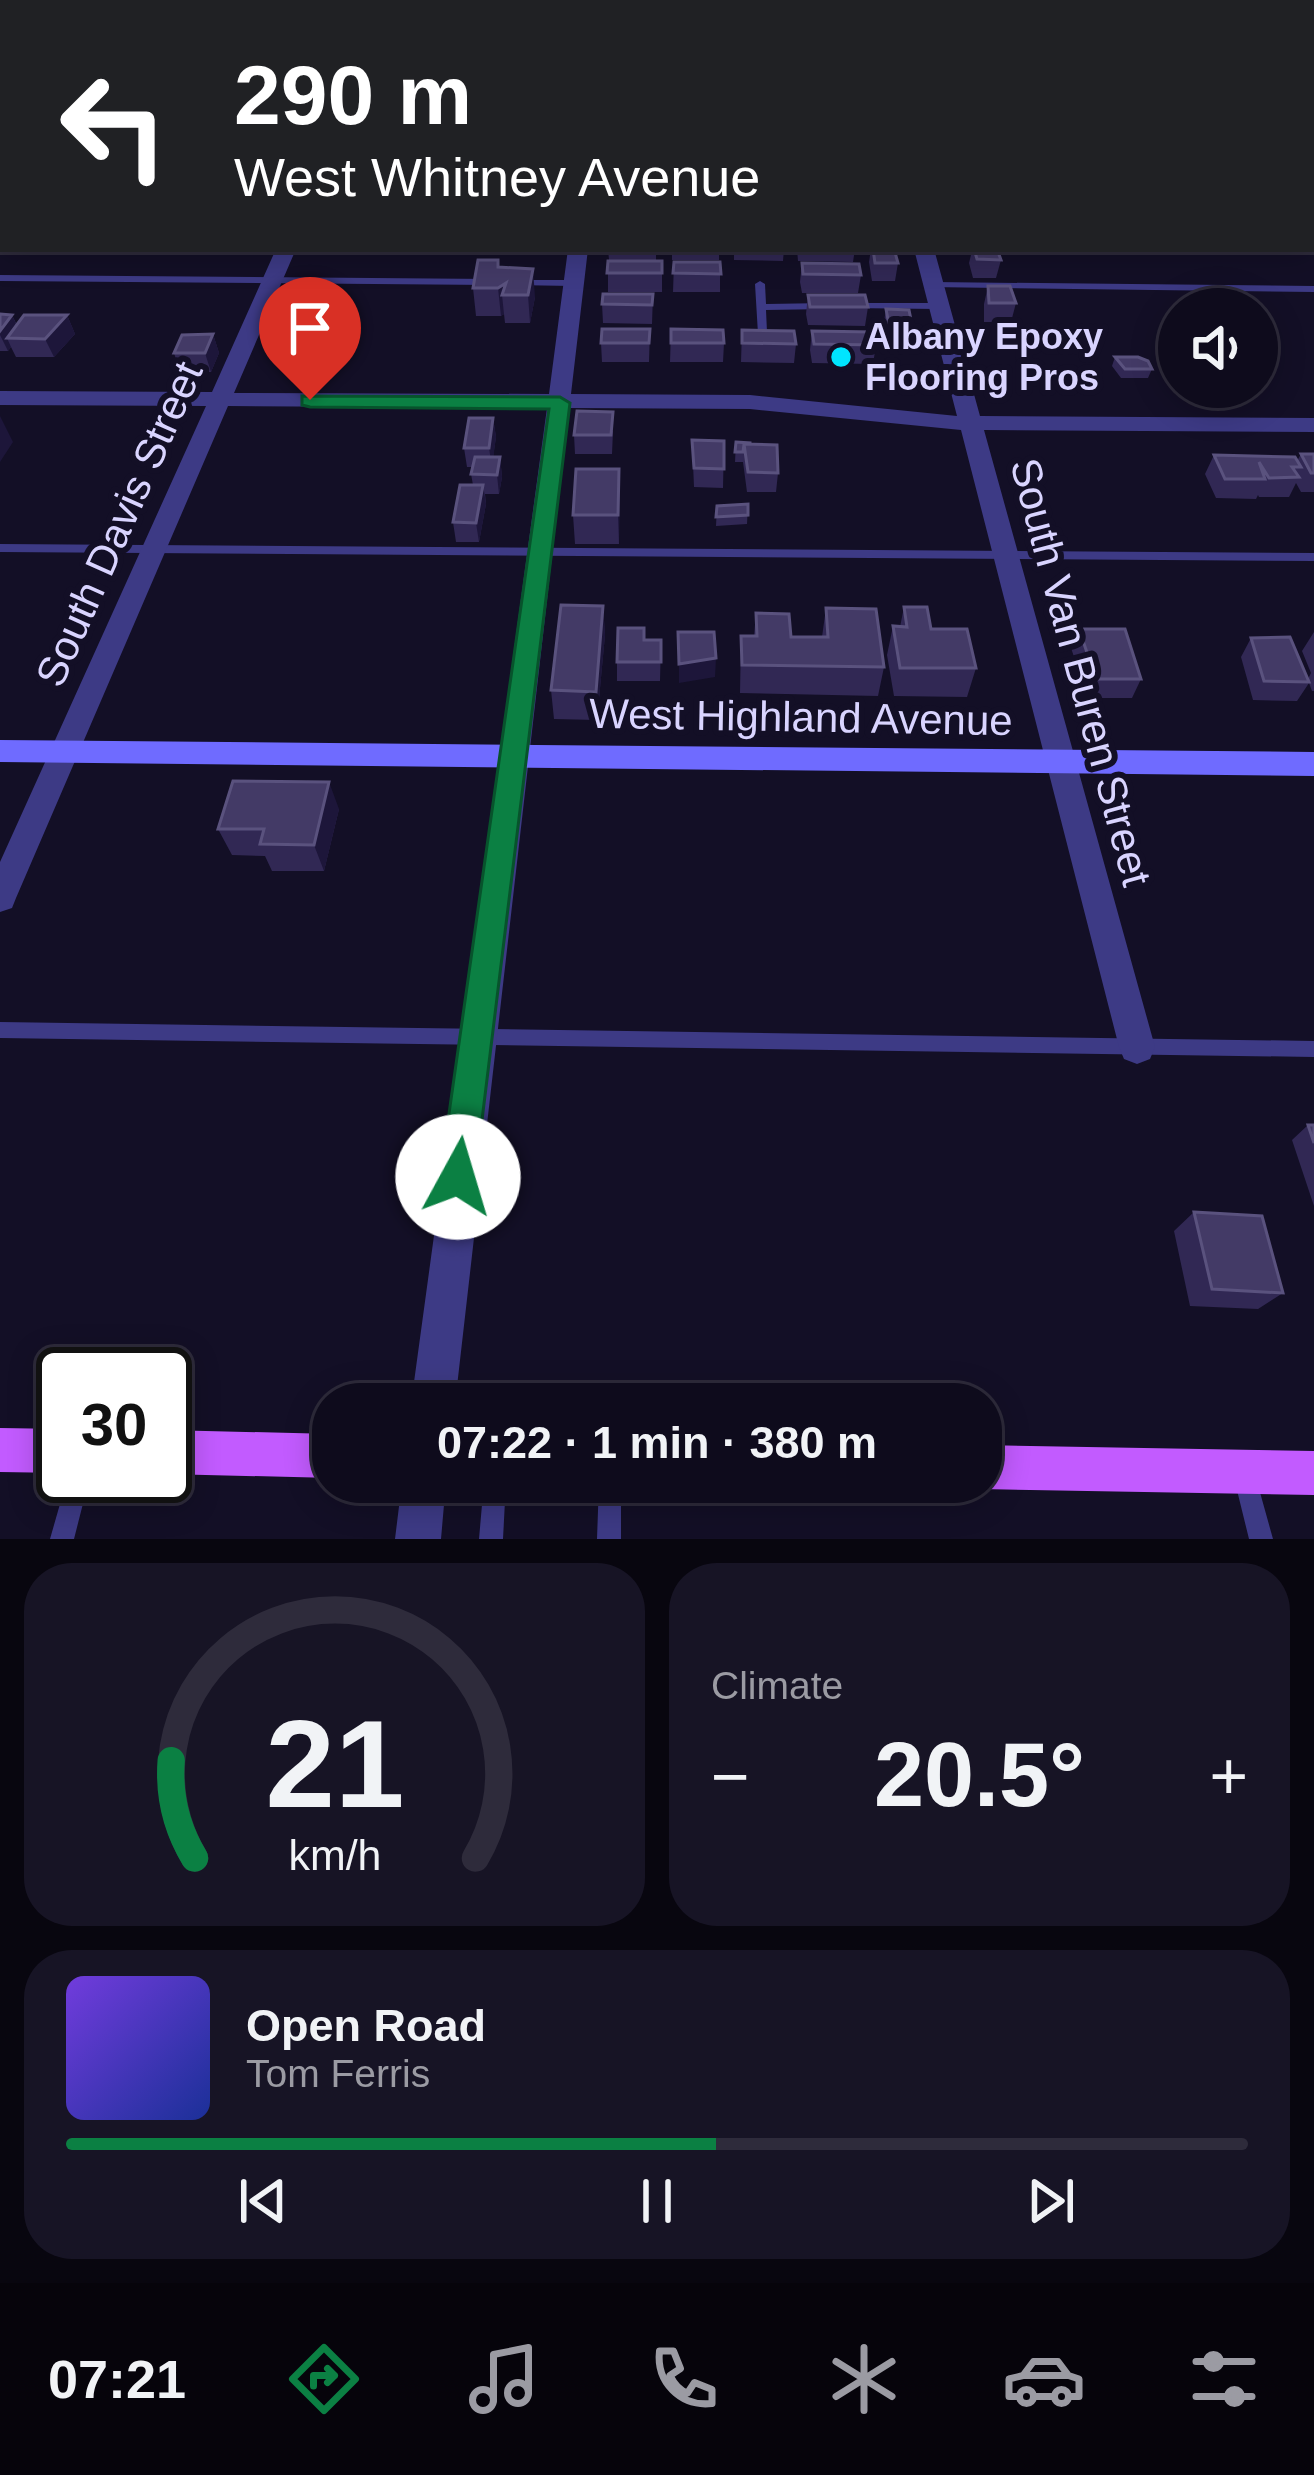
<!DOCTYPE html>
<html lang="en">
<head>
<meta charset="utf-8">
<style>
  :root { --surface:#0e0b1c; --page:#171425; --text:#f1f3f6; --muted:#9b9ba3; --line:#2e2b3b; --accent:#0b8043 }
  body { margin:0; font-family:Arial,sans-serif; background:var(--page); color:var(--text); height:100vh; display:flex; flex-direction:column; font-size:45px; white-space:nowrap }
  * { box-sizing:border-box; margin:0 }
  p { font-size:39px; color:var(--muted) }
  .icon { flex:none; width:66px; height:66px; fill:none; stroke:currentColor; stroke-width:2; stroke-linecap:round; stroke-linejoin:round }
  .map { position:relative; height:1539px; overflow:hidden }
  .details { display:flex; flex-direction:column; gap:24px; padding:24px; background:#08060f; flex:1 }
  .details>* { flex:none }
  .banner { position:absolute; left:0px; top:0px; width:1314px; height:252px; box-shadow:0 6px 30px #0003,0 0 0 3px var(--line); background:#202124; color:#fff; overflow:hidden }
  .tools { position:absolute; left:1158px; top:288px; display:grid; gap:24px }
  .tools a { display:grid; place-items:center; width:120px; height:120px; border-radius:50%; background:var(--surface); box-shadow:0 6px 30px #0003,0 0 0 3px var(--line); font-size:60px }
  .speed { position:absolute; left:36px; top:1347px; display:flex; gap:24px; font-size:60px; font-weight:700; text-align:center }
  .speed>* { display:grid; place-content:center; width:156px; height:156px; border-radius:50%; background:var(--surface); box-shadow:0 6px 30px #0003,0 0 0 3px var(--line); line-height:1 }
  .speed .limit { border:6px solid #111; border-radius:18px; background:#fff; color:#111 }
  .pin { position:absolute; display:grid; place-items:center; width:102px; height:102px; color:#fff; margin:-123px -51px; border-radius:50% 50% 50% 0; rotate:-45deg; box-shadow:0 0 12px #0007 }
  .pin .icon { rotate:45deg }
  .me { position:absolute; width:132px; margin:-66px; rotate:6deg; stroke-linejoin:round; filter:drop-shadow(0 0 9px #0008) }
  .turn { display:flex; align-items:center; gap:42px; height:252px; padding:0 36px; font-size:54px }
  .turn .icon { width:156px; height:156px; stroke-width:2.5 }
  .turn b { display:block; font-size:84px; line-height:102px }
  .big { font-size:90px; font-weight:800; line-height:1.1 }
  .details .widget { flex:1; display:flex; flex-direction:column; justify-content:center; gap:18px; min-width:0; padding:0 42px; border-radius:48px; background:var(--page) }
  .details .dial { align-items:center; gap:0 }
  .dial svg { height:312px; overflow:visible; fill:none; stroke:var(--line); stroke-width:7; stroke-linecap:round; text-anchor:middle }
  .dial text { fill:var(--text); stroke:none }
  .song { display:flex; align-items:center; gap:36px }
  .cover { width:144px; height:144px; border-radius:18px; background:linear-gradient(135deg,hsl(260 70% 55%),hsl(230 70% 35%)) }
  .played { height:12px; border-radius:6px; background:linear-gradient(90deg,var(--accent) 55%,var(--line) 55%) }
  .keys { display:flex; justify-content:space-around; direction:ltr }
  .heat { display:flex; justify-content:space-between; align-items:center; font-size:66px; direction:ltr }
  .details .tiles { flex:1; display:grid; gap:24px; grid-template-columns:1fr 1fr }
  .widget:last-child { grid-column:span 2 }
  .trip { position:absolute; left:312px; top:1383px; width:690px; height:120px; border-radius:48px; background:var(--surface); box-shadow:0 6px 30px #0003,0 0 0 3px var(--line); font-weight:800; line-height:120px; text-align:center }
  .dock { display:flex; height:192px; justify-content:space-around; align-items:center; background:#06040b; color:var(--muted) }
  .dock .icon { width:84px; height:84px }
  .dock .selected { color:var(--accent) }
  .dock b { font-size:54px; color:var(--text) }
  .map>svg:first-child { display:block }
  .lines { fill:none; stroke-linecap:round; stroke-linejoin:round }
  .lane { fill:#3d3a85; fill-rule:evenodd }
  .street { fill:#3d3a85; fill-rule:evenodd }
  .secondary { fill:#6f6bff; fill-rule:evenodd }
  .primary { fill:#c25bff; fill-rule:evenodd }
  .wall { fill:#312854 }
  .shaded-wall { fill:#1d163a }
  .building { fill:#433a66; stroke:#5a527e; stroke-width:3 }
  .route { fill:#0b8043; stroke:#07532c; stroke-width:3 }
  .poi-dot { fill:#00e5ff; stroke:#130f26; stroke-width:4.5 }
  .labels { text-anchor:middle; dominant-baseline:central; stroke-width:12; stroke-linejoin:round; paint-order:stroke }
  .far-poi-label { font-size:36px; font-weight:bold; fill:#d9d4ff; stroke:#130f26; text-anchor:start }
  .street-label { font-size:42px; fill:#d9d4ff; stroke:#130f26 }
</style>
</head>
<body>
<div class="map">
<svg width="1314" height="1539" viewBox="0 0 1314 1539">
  <rect width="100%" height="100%" fill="#130f26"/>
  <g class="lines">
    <path class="lane" d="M727,0H733V3H727Z
      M884,0H903L913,3H894Z
      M1311,9H1314V13H1311Z
      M0,106H3V110H0Z
      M1311,115H1314V119H1311Z
      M0,275L492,279L497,282L492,285L0,281Z
      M516,280H573L578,283L573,286L513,285L511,283Z
      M760,281L765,284L766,304L827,303L832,306L827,309L766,310L767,332L758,334L755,284Z
      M933,282L1314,286V292L929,287L928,285Z
      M851,303H938L943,306L938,309L847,308V304Z
      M0,544L1314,553V561L0,552Z
      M0,1022L1314,1041V1057L0,1038Z
      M1245,1467L1253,1470L1256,1478L1273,1539H1249L1234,1478L1237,1470Z
      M68,1476H90L74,1539H50Z
      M484,1482H506L503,1539H479Z
      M599,1482H621V1539H597Z"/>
    <path class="street" d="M388,0H402L387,3Z
      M602,0H616L601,3Z
      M850,0H864L865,3H851Z
      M0,40H3V48H0Z
      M1311,48H1314V56H1311Z
      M0,180H3V190H0Z
      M1311,189H1314V199H1311Z
      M276,249H296L234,393L549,394L568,249H588L571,394L750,395L957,416L914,249H934L980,416L1314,418V432L984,430L1155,1047L1150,1059L1137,1064L1124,1059L1119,1047L961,430L750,409L569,408L455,1404H411L547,408L228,406L16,898L12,908L0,912V862L206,406L0,405V391L212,392Z
      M402,1482H446L441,1539H395Z"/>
    <path class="secondary" d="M0,740L1314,752V776L0,762Z"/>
    <path class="primary" d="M0,1428L63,1429V1473L0,1472Z
      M165,1430L333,1434V1478L165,1474Z
      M981,1445L1314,1451V1495L981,1489L965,1482H981Z"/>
  </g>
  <path class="wall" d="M550,0H568L567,3H550Z
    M1286,0H1310L1309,3H1288Z
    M1311,133H1314V167H1311Z
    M608,249H656V260H609Z
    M672,249H719V260H672Z
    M734,249H784L783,261L734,260Z
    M797,249H855L853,262L798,261Z
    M871,249H894L898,263L895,281H872L869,262Z
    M964,249H997L1001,260L996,278H973L969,263L971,255H966Z
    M498,260L499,267L535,297L530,323H505L504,314L501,316H476L473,288Z
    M608,261H662V292H608Z
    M674,262H720V292H673Z
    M802,263L861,275L858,293H802L800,282Z
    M988,286L1016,303L1011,322H984V304Z
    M653,294L652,324L603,323L602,304Z
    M808,295L868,307L865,326L808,325L806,314Z
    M886,309L913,330L910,349H887L883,328Z
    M0,314L12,315L17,325L67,315L75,334L54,357H16L11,347L8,351H0Z
    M650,329L649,362H602L601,343Z
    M671,329L724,343L723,362H670Z
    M742,330L796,344L794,363L741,362Z
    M812,331L876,345L873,364L812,363L810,350Z
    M213,334L219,353L211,372H180L174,353Z
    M1115,357L1152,369L1148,378H1121L1112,366Z
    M493,418L496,437L493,457H500L502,477L499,494H485L486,504L479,542H456L453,522L473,485L471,474L473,467H467L464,448Z
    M613,431L612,454H575L574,435Z
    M692,440L724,441L723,488L694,487Z
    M736,442L778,473L776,492H747L743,462H735Z
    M1301,454H1314V492H1301L1296,483L1289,497H1259L1258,495L1256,499L1216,498L1205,474L1214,455L1297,461Z
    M619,469V544H575L573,515Z
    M748,504L747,524L716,526L717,506Z
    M603,606L605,635L597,720L554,719L551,690Z
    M904,607L976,668L967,697L894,696L887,655L893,626L900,627Z
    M826,608L884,667L878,696L740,693L741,636H754L756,613L791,637H822Z
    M1079,629L1141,679L1132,698H1088L1071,648Z
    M1314,632V691H1312L1309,683L1297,701L1253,700L1241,657L1251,638L1308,679L1311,673L1302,651Z
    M644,640H661L660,681H617V662Z
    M339,809L324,871H272L265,856L232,855L218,829Z
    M1308,1125H1314V1206L1292,1140Z
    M1194,1212L1283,1293L1258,1309L1190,1306L1174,1231Z"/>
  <path class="shaded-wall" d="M498,260L501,286L506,283L502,295L504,314L501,316L498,288Z
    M533,269L535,297L530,323L528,295Z
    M12,315L20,333L7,338L11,347L8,351L0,335V331Z
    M67,315L75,334L54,357L45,339Z
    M213,334L219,353L211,372L205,353Z
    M0,416L13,442L0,462Z
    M493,418L496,437L492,467L489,448Z
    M500,457L502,477L499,494L497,475Z
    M619,469L620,498L619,544L618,515Z
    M483,485L486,504L479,542L476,523Z
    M603,606L605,635L597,720L596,692Z
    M716,658L715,677L679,683V664Z
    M329,782L339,809L324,871L314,845Z"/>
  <path class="building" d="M47,0H66L63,3H44Z
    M188,0H207L205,3H186Z
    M210,0H231L229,3H208Z
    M1311,133H1314V149H1311Z
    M873,249H894L898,263H875Z
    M974,249H997L1001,260L977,259Z
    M478,260H498V267L533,269L528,295H502L506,283L498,288H473Z
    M608,261H662V273H607Z
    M674,262H720L721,274L673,273Z
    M802,263L859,264L861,275L803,274Z
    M988,286H1010L1016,303H989Z
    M603,294H653L652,305L602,304Z
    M808,295H865L868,307H810Z
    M886,309L909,310L913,330H890Z
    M0,314L12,315L0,331Z
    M24,315H67L45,339L7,338Z
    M602,329H650L649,343H601Z
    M671,329L723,330L724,343H671Z
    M742,330L794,331L796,344L742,343Z
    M812,331L873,332L876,345L814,344Z
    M213,334L205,353H174L182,335Z
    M1115,357H1138L1148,361L1152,369H1125Z
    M577,411L613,412L611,435H574Z
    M469,418H493L489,448H464Z
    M692,440L724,441V469L694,468Z
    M736,442L750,443V444H744L743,452H735Z
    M744,444L777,445L778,473L748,472Z
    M1301,454H1314V473H1311Z
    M1214,455L1295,457L1301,467H1292L1299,477L1269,478L1259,462L1265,479H1225Z
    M475,457H500L497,475L471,474Z
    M576,469H619L618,515H573Z
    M460,485H483L476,523L453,522Z
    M748,504V515L716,517L717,506Z
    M561,605L603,606L596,692L551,690Z
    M904,607H927L931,629H967L976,668H900L893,626L907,627Z
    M826,608L876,609L884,667L742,665L741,636H757L756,613L789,614L791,637H828Z
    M618,628H644V640H661V662H617Z
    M1079,629H1125L1141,679H1096Z
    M678,632H714L716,658L679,664Z
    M1290,637L1309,682L1264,681L1251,638Z
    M233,781L329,782L314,845L260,844L264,829H218Z
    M1308,1125H1314V1143Z
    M1194,1212L1262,1216L1283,1293L1212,1289Z"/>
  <path class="route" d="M302,396L560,397L570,403L475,1177L470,1189L458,1194L445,1189L440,1177L549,409L310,407L302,405Z"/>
  <circle class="poi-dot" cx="841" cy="357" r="12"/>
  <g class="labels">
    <g class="far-poi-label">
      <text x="865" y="336">Albany Epoxy<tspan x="865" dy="41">Flooring Pros</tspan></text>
    </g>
    <g class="street-label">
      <text transform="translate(119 524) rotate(-66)">South Davis Street</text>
      <text transform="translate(1081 672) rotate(75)">South Van Buren Street</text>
      <text transform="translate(801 717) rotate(1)">West Highland Avenue</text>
    </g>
  </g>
</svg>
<div class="tools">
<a><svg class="icon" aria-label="sound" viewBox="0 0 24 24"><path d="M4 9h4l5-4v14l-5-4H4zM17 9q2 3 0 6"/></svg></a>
</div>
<div class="speed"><div class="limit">30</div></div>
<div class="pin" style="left:310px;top:400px;background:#d93025"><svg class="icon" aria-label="arrive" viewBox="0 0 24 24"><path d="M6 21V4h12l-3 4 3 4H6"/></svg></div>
<svg class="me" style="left:458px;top:1177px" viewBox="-20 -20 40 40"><circle r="19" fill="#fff"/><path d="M0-13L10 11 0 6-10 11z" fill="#0b8043"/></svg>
<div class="trip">07:22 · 1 min · 380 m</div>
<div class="banner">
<div class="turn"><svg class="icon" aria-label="left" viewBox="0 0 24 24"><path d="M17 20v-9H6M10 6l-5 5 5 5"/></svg><div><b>290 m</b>West Whitney Avenue</div></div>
</div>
</div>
<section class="details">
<div class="tiles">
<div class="widget dial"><svg viewBox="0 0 100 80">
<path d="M14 69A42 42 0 1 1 86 69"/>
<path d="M14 69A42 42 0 0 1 8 44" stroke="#0b8043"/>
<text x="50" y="56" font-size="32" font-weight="700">21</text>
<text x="50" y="72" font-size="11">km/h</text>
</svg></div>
<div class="widget"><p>Climate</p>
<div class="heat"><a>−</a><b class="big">20.5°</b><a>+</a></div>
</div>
<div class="widget">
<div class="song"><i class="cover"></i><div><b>Open Road</b><p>Tom Ferris</p></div></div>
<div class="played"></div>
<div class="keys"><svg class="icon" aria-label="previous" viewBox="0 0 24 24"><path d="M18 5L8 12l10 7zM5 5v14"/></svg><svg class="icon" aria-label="pause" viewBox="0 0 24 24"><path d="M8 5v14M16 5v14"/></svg><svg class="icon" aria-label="next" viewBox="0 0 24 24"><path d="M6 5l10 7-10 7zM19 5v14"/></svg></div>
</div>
</div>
</section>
<nav class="dock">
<b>07:21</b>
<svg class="icon selected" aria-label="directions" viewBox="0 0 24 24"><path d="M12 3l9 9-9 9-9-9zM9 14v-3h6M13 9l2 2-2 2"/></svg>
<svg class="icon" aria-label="music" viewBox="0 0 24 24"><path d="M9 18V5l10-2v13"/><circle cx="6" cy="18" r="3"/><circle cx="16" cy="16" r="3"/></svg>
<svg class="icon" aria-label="phone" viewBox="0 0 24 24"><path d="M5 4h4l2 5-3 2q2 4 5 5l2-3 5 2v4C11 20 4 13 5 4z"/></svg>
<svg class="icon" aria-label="climate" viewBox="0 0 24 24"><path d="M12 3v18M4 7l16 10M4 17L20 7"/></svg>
<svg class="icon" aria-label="car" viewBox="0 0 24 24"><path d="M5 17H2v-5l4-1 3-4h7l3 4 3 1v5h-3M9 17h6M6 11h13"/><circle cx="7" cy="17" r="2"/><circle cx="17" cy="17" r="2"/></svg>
<svg class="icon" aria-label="filters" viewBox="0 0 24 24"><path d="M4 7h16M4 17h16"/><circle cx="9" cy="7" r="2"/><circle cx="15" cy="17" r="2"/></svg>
</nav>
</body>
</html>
